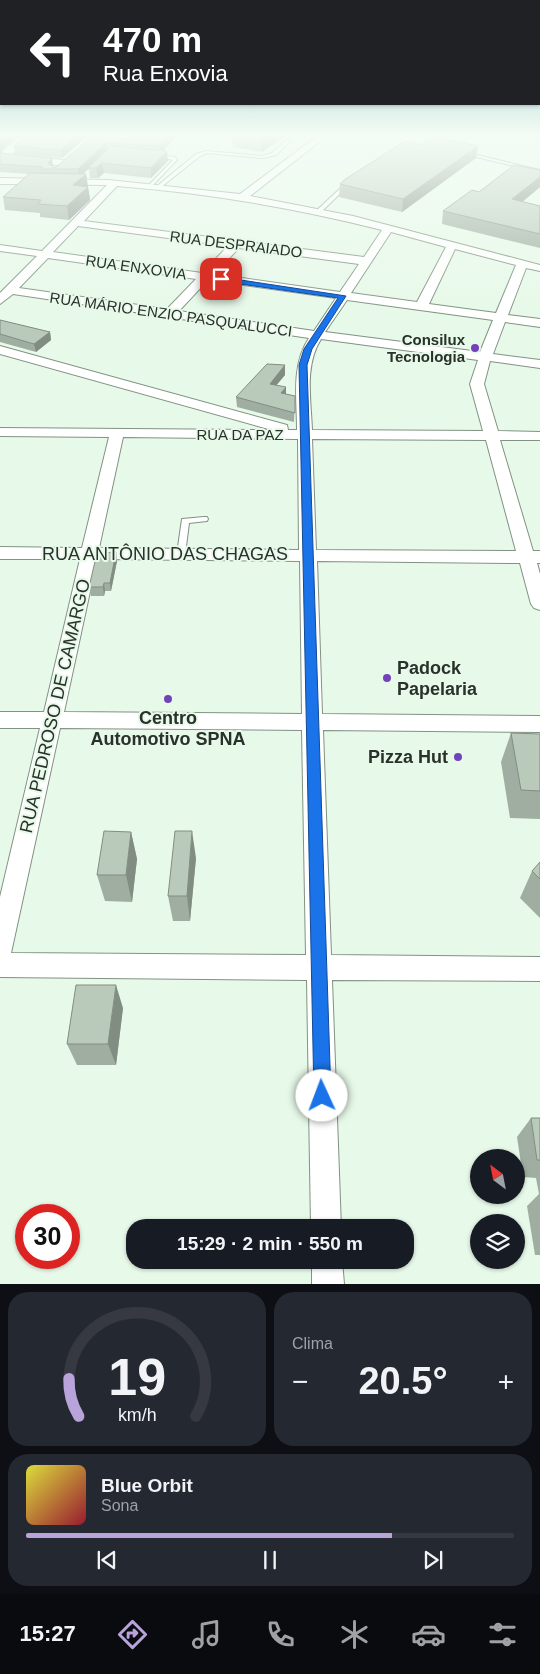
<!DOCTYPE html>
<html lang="pt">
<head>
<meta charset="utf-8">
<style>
  :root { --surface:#171b24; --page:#242831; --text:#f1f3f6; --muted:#9ea1a6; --line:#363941; --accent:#b8a3db }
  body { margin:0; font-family:Arial,sans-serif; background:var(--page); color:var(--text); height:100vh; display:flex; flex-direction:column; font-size:19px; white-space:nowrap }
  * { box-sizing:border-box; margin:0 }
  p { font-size:16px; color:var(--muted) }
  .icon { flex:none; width:28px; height:28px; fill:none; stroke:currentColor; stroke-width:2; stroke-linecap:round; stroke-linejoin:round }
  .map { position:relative; height:1284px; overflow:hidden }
  .drawer { display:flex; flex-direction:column; gap:8px; padding:8px; background:#0d0f14; flex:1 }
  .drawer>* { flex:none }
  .top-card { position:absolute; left:0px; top:0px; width:540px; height:105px; box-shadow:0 1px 4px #0004; background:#202124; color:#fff; overflow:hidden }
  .needle { width:32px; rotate:328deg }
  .controls { position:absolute; left:470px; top:1149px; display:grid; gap:10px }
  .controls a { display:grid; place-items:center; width:55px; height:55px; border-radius:50%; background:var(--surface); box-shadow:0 1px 4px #0004; font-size:25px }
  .speed { position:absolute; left:15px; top:1204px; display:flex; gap:10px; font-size:25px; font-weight:700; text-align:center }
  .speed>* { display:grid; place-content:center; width:65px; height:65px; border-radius:50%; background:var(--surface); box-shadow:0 1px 4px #0004; line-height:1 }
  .speed .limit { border:8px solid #d22; background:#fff; color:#111 }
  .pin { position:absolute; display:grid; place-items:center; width:42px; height:42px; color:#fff; margin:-21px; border-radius:10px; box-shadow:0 2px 8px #0006 }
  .me { position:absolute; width:55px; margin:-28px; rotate:358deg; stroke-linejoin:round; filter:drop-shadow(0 0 4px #0008) }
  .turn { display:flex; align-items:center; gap:18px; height:105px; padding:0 20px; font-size:22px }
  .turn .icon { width:65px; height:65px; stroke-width:2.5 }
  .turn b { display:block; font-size:35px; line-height:42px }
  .big { font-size:38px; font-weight:700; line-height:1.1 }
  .drawer .widget { flex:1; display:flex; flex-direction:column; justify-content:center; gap:8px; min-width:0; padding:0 18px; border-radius:20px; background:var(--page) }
  .drawer .dial { align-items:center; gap:0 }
  .dial svg { height:130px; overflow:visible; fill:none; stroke:var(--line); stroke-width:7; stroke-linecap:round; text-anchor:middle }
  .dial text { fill:var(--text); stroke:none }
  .song { display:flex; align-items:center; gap:15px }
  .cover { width:60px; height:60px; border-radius:8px; background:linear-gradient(135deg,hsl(60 70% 55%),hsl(350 70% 35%)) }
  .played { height:5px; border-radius:2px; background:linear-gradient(90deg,var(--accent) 75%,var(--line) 75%) }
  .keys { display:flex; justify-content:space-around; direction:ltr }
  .heat { display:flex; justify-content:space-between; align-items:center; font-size:28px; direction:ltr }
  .drawer .tiles { flex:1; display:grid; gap:8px; grid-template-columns:1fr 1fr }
  .widget:last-child { grid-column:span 2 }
  .trip { position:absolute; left:126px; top:1219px; width:288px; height:50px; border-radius:20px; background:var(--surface); box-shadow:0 1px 4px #0004; font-weight:700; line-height:50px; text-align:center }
  .dock { display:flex; height:80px; justify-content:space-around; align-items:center; background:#090b0e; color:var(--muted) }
  .dock .icon { width:35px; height:35px }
  .dock .on { color:var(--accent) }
  .dock b { font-size:22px; color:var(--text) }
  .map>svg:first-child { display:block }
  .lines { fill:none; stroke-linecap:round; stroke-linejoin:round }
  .lane-casing { stroke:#829283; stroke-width:2 }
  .street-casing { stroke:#829283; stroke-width:2 }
  .lane { fill:#fff; fill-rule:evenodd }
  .street { fill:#fff; fill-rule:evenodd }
  .wall { fill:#9faea0 }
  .shaded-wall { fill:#828d82 }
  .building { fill:#b9caba; stroke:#828d82 }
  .route { fill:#1a73e8; stroke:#114b97 }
  .poi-dot { fill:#7242ba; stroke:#e7f9e9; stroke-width:2 }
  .labels { text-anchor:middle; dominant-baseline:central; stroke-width:4; stroke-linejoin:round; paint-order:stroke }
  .far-street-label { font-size:15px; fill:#2a312b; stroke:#e7f9e9 }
  .far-poi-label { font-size:15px; font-weight:bold; fill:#2a312b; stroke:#e7f9e9; text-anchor:end }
  .street-label { font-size:18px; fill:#2a312b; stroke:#e7f9e9 }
  .poi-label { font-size:18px; font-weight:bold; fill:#2a312b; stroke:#e7f9e9; text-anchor:start }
</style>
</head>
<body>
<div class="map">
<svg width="540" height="1284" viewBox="0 0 540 1284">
  <rect width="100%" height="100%" fill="#e7f9e9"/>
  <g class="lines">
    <defs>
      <path id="lane" d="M288,139L291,140L276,155L262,158L207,153L200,156L160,188L156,187L196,154L207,151L262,156L272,153Z
        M464,152L540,170V172L464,154Z
        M154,154L175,157L177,160L150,188H148V186L173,160L154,156Z
        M345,184L349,185L320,213H316V211Z
        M204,517H207L208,519L207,521L189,523L185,554L181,557L178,556L177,554L182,519Z"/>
      <path id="street" d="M23,134H32L11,155L64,160L69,163L64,166L2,159L0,157L4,150Z
        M320,134L323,135V139L250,196L353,216L540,265V271L526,268L508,315L540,319V327L505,322L493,354L540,360V368L490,361L484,384L498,431L540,432V440H500L533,551H540V563H537L540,574V610L534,608L531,604L520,563L317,561L322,714L540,716V732L323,730L331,955L540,957V981L332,980L341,1228H311L307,980L0,977V897L40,728H0V712H44L80,559H0V547L82,548L109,437L0,436V428L272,430L0,354V346L287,425L288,430H297C297,398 291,365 309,338L13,294L0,304V293L37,256L0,251V245L42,251L107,185L0,184V178L109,180L240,194ZM117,186C207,193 295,208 382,230L364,257L84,221ZM78,226L228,246L202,273L53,252ZM391,232L446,247L417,302L351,293ZM239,248L359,264L340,292L214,274ZM455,249L516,265L496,313L429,304ZM48,258L196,279L167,309L19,288ZM208,280L336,298L314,331L179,311ZM347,300L493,320L480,352L325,332ZM321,339L478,360L470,384L483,431L312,430C311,400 304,366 321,339ZM123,437L298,439L299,550L99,548ZM312,439L486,440L516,551L316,550ZM97,559L300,561L302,714L64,712ZM60,728L302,730L306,955L11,953Z
        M535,134H540V137L536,136Z
        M312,1260H342L344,1284H312Z"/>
    </defs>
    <use href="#lane" class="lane-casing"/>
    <use href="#street" class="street-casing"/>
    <use href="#lane" class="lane"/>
    <use href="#street" class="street"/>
  </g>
  <path class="wall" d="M0,134L3,149L0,153L53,166L55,168L95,134H179L163,151L168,161L151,178L104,173L98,178H90L89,168L83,174H86L90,200L69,220L40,217V213L5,210L3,197L29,174L0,172Z
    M90,134L62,158L15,154L14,146Z
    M234,134H288L262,152L233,147L232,135Z
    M421,145L478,146L476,158L402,212L339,197L340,184Z
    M540,170V187L522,202L540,206V248L442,224L443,211L479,192Z
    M0,320L50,332L51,340L36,352L0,342Z
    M285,365V375L276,385L286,394L295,396L294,422L237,407L236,397Z
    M116,552L117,561L111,591H105L104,596H91L89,587Z
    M511,733L540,734V819L510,818L501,762Z
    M131,832L137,859L132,902L105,901L97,875Z
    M196,858L190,921H173L168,896Z
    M540,862V918L520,898L532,871Z
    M123,1008L116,1065H77L67,1044Z
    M531,1118H540V1255H535L527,1206L539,1194L536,1178L523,1177L517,1137Z"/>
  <path class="shaded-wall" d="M10,134H21L3,149L0,153V143L1,141Z
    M80,134H90L62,158L61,150Z
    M171,134H179L160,154L159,146Z
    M270,134H288L262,152V139Z
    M106,143L107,151L79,178L78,169Z
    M478,146L476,158L402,212L403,199Z
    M167,151L168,161L151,178V168Z
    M52,158L53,166L48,163Z
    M102,163L104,173L98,178L96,168Z
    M86,174L88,187L73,185Z
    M540,177V187L510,212L512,199Z
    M88,187L90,200L69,220L67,206Z
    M50,332L51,340L36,352L34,344Z
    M285,365V375L270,393V384Z
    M286,387V397L281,393Z
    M116,552L117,561L111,591L110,583Z
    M104,583L105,591L104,596L103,587Z
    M192,831L196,858L190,921L187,896Z
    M131,832L137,859L132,902L126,875Z
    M116,985L123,1008L116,1065L108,1044Z"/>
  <path class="building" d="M0,134H10L1,141L0,143Z
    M26,134H80L61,150L14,146Z
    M95,134H171L159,146L106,143L78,169H41L43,167L0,164V153L52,158L48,163L55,168Z
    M234,134H270L262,139L232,135Z
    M433,137L478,146L403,199L340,184L344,180L405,141L421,145Z
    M111,146L167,151L151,168L102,163L96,168H88Z
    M514,165L540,170V177L512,199L540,206V234L443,211L472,190L479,192Z
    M30,173L86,174L73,185L88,187L67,206L38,204L41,200L3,197Z
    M0,320L50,332L34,344L0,334Z
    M267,364L285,365L270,384L286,387L281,393L295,396V413L236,397Z
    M116,552L110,583H104L103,587H89L97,553Z
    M511,733L540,734V791L521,790Z
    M104,831L131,832L126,875H97Z
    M175,831H192L187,896H168Z
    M540,862V879L532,871Z
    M76,985H116L108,1044H67Z
    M531,1118H540V1160H537Z"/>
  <linearGradient id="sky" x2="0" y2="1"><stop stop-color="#7fbac2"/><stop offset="0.43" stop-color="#f4fcf5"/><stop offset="1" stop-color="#f4fcf5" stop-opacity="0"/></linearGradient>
  <rect width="540" height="313" fill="url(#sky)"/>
  <path class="route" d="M221,277L346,296L312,349L307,365L331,1096L328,1102L322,1104L316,1102L314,1096L299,365L304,349L338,298L219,281Z"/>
  <g class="poi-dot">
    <circle cx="475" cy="348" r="5"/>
    <circle cx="387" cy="678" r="5"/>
    <circle cx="168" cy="699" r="5"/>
    <circle cx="458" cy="757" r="5"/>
  </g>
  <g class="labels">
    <g class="far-street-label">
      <text transform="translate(236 244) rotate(7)">RUA DESPRAIADO</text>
      <text transform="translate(136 267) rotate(8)">RUA ENXOVIA</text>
      <text transform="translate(171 314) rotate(8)">RUA MÁRIO ENZIO PASQUALUCCI</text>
      <text x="240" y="434">RUA DA PAZ</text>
    </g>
    <g class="far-poi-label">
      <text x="465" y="339">Consilux<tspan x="465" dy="17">Tecnologia</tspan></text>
    </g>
    <g class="street-label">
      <text x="165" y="554">RUA ANTÔNIO DAS CHAGAS</text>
      <text transform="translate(55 706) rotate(-77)">RUA PEDROSO DE CAMARGO</text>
    </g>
    <g class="poi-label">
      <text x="397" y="668">Padock<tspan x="397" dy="21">Papelaria</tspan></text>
      <text x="168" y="718" text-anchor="middle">Centro<tspan x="168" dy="21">Automotivo SPNA</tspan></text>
      <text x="448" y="757" text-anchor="end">Pizza Hut</text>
    </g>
  </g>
</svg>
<div class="controls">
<a><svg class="needle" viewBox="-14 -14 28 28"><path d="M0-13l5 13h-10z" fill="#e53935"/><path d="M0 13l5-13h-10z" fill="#9ea1a6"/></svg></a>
<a><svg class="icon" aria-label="layers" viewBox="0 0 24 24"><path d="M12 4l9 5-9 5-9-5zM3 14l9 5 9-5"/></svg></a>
</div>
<div class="speed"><div class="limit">30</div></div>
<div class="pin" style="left:221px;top:279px;background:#d93025"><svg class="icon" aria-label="arrive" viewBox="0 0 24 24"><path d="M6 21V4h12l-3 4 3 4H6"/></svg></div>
<svg class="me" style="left:322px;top:1096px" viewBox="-20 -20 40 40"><circle r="19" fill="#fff"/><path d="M0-13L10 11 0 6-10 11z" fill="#1a73e8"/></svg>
<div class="trip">15:29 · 2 min · 550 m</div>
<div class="top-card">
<div class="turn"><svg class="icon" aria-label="left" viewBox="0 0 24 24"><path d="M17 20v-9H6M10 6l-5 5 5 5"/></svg><div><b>470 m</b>Rua Enxovia</div></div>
</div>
</div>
<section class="drawer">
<div class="tiles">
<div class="widget dial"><svg viewBox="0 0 100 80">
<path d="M14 69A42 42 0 1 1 86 69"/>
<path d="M14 69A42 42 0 0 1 8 46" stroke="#b8a3db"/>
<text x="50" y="56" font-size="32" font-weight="700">19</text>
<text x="50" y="72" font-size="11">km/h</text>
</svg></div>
<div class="widget"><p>Clima</p>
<div class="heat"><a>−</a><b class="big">20.5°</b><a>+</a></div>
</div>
<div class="widget">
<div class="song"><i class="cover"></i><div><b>Blue Orbit</b><p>Sona</p></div></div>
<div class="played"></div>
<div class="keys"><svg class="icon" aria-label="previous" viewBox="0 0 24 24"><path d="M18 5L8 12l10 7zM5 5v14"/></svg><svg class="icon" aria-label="pause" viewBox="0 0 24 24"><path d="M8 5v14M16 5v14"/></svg><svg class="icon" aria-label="next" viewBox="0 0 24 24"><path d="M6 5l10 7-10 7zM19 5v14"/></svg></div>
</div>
</div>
</section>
<nav class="dock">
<b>15:27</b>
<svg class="icon on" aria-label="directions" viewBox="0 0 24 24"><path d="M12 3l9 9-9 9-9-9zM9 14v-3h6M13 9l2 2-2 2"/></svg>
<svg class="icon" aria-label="music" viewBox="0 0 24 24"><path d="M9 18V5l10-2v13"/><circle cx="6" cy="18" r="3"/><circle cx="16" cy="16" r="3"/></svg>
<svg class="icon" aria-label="phone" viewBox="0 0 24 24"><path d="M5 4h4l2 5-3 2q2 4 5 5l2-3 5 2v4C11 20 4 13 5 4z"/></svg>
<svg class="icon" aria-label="climate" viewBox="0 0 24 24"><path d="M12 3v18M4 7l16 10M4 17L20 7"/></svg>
<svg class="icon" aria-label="car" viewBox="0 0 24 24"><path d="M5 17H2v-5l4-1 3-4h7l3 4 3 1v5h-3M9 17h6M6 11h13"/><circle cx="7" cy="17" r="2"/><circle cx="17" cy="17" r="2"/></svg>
<svg class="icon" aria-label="filters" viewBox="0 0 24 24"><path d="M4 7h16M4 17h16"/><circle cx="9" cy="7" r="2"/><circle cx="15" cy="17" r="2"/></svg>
</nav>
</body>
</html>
